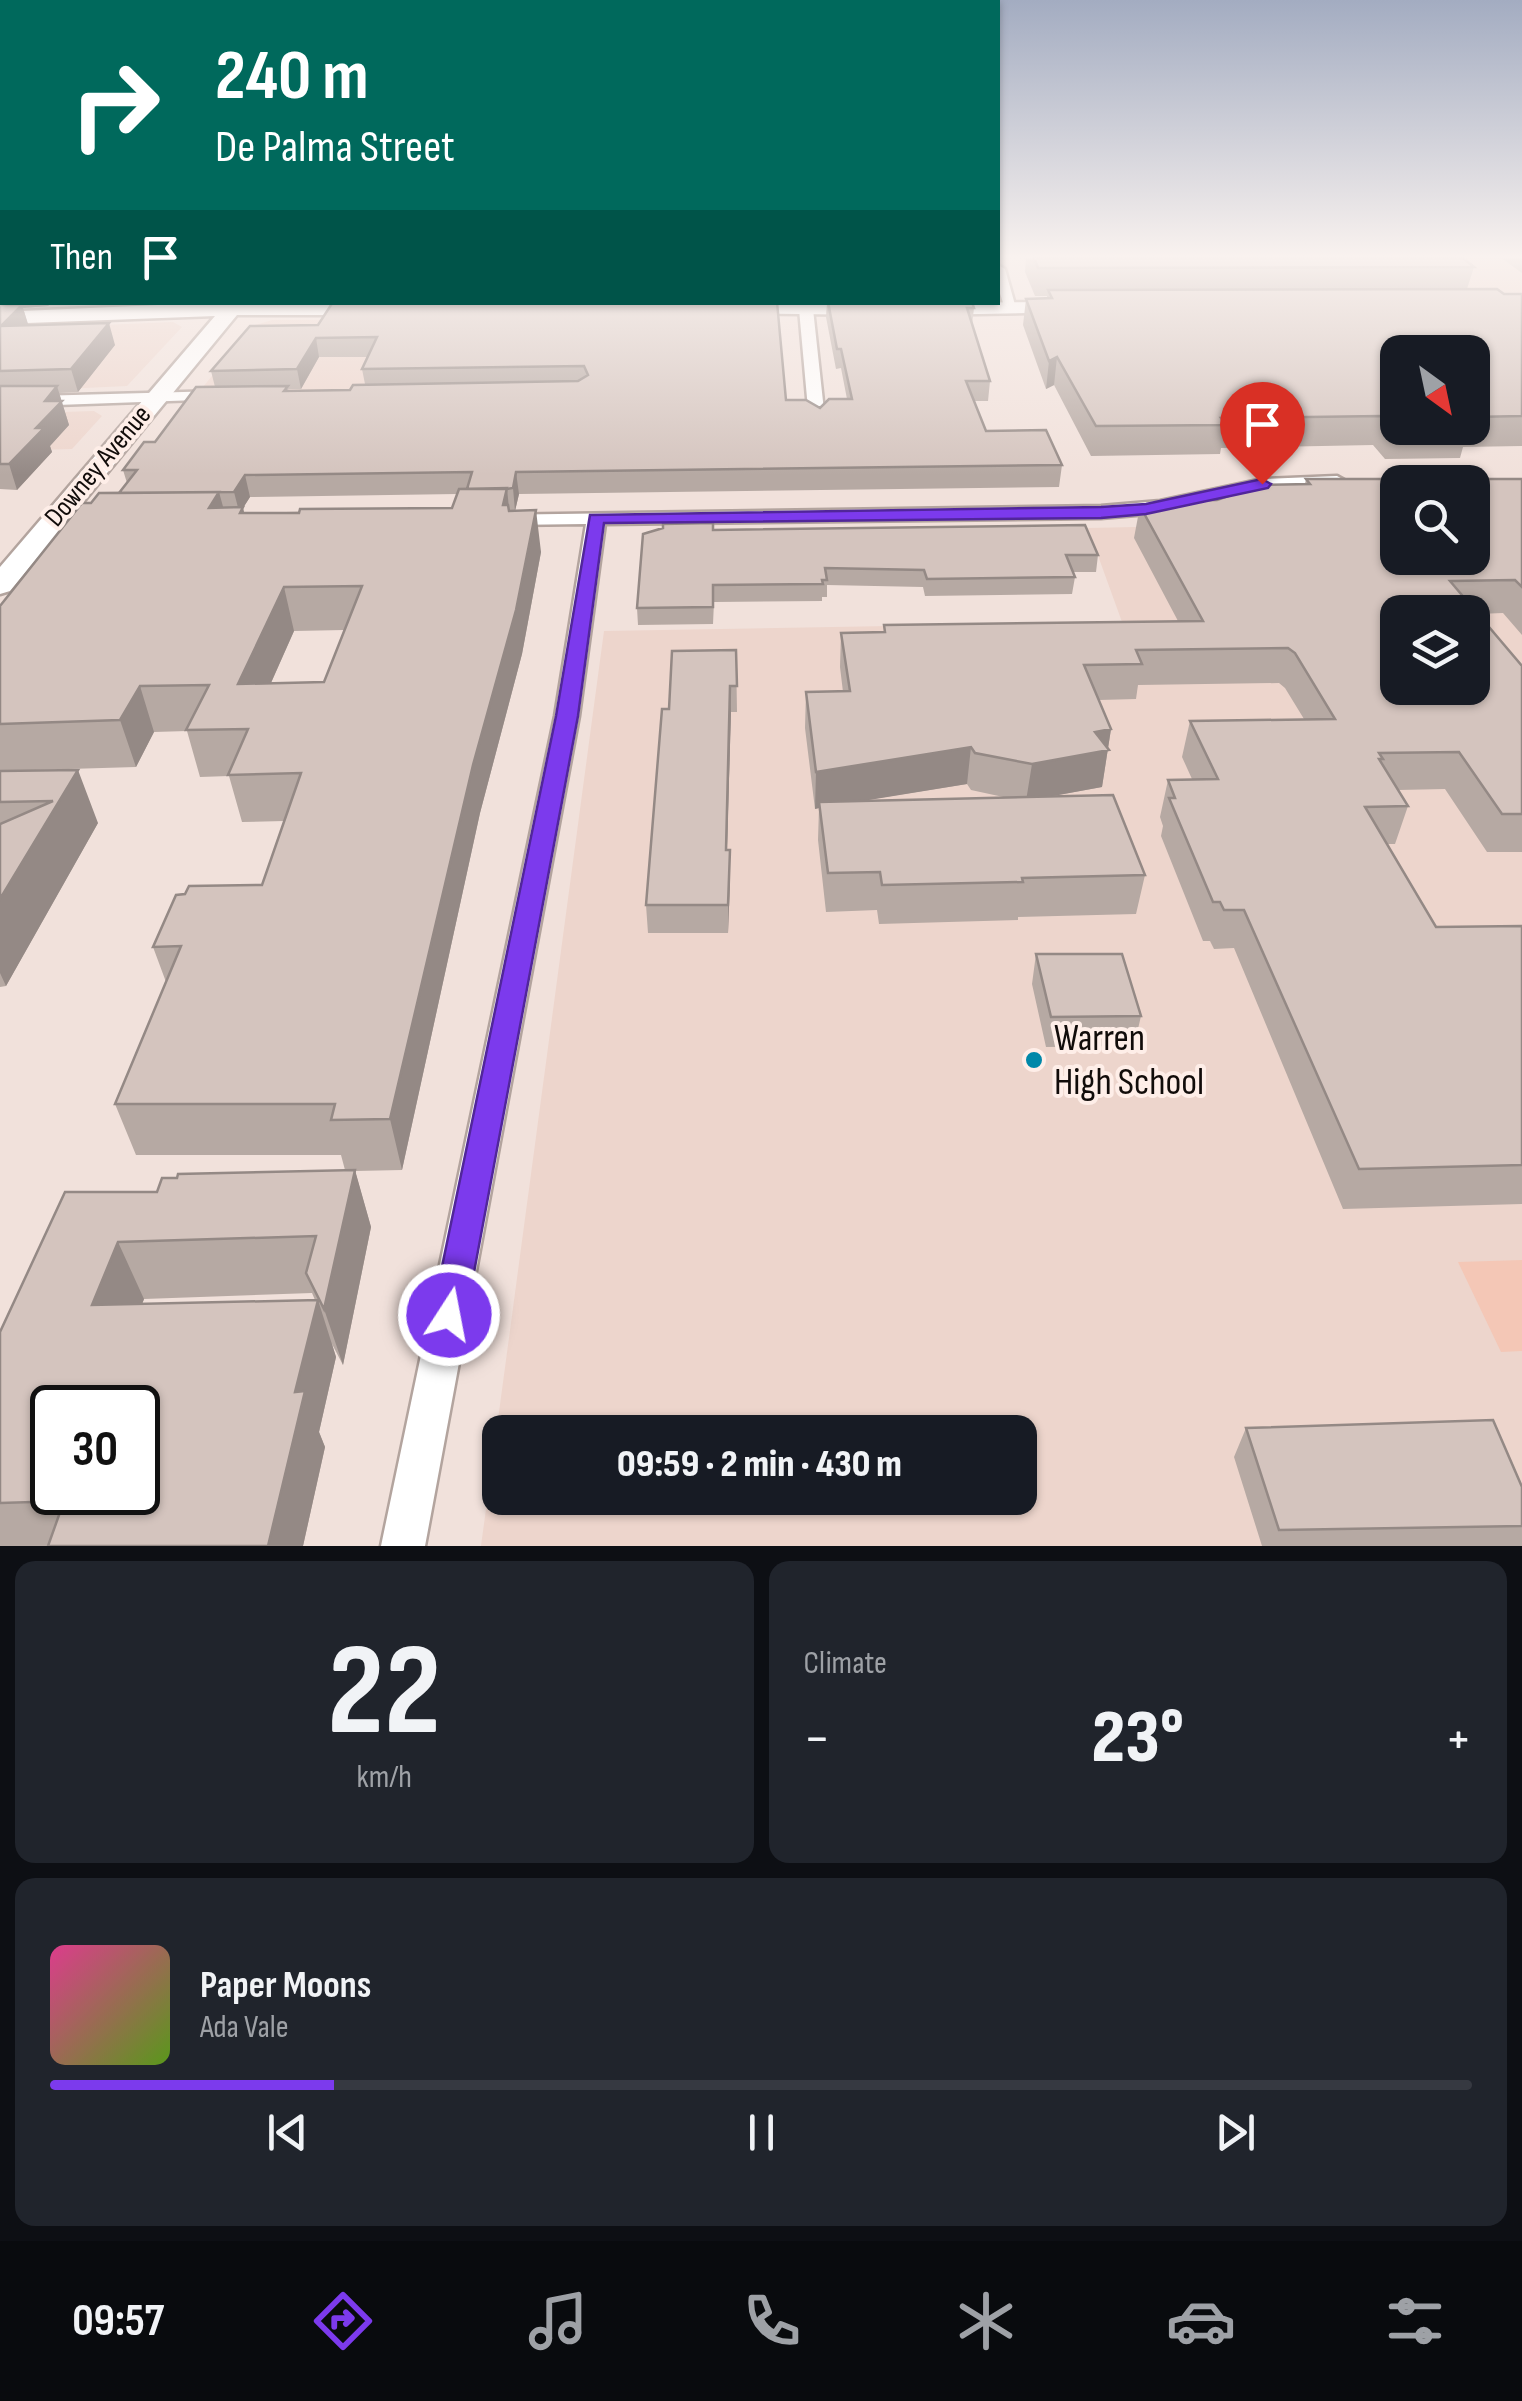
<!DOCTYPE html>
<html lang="en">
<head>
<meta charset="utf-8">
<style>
  :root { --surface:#171b24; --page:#20242c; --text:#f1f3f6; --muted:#9ea1a6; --line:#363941; --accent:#7c3aed }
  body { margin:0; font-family:"Sofia Sans Condensed",sans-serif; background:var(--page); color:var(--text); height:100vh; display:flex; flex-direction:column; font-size:38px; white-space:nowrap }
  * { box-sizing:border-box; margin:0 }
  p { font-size:32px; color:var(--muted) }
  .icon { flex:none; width:55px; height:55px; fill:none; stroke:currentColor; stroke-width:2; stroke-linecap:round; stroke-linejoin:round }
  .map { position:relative; height:1546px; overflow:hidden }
  .details { display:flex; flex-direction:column; gap:15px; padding:15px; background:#0d0f14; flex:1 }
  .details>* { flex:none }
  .guide { position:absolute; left:0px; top:0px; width:1000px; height:305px; box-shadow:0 2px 8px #0004; background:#00695c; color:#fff; overflow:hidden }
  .needle { width:65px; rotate:147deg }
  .fabs { position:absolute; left:1380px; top:335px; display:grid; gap:20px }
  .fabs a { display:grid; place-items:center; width:110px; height:110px; border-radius:20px; background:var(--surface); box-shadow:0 2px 8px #0004; font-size:50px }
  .speed { position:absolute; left:30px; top:1385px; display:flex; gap:20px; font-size:50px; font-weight:700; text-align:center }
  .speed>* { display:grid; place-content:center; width:130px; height:130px; border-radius:50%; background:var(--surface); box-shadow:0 2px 8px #0004; line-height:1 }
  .speed .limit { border:5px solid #111; border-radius:15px; background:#fff; color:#111 }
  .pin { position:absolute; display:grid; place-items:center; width:85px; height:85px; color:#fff; margin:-102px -42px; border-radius:50% 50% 50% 0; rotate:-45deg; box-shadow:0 0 10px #0007 }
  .pin .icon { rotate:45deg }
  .me { position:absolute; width:110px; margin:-55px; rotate:11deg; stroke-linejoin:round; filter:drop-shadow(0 0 8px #0008) }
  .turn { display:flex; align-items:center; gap:35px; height:210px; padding:0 50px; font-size:45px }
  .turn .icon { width:130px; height:130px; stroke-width:2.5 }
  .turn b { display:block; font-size:70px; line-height:85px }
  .then { display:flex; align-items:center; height:95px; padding:0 50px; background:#0003; gap:20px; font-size:38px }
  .big { font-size:75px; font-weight:800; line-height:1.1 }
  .details .widget { flex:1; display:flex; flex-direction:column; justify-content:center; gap:15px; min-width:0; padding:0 35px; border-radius:20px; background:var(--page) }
  .details .dial { align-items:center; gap:0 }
  .dial b { font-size:130px; line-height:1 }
  .song { display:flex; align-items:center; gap:30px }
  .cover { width:120px; height:120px; border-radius:15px; background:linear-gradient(135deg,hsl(330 70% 55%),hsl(90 70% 35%)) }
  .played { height:10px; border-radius:5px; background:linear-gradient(90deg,var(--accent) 20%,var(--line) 20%) }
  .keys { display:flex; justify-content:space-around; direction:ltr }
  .heat { display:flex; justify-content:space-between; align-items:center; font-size:55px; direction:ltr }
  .details .tiles { flex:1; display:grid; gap:15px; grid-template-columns:1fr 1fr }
  .widget:last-child { grid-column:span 2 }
  .trip { position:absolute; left:482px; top:1415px; width:555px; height:100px; border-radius:20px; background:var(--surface); box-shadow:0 2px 8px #0004; font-weight:800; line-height:100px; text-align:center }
  .tab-bar { display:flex; height:160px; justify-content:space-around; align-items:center; background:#090b0e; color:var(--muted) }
  .tab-bar .icon { width:70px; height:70px }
  .tab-bar .selected { color:var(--accent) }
  .tab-bar b { font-size:45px; color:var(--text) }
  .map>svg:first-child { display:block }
  .built { fill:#edd5cc; fill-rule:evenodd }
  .green { fill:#f4c7b6 }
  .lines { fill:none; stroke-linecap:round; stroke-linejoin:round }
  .street-casing { stroke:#b3a49e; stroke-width:5 }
  .secondary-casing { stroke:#b3a49e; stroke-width:5 }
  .street { fill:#fff; fill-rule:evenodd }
  .secondary { fill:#fff; fill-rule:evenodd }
  .wall { fill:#b6a9a3; fill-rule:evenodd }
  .shaded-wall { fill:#948985 }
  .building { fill:#d4c4be; stroke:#948985; stroke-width:2.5; fill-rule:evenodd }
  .route { fill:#7c3aed; stroke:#51269a; stroke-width:2.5 }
  .poi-dot { fill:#0088a9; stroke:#feeee8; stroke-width:4 }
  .labels { text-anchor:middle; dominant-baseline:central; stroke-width:8; stroke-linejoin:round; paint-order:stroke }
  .far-street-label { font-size:28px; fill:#110c0a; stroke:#feeee8 }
  .near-poi-label { font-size:38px; fill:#110c0a; stroke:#feeee8; text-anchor:start }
</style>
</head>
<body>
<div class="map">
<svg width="1522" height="1546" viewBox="0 0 1522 1546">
  <rect width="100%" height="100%" fill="#f1e1db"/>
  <path class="built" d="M1377,258H1522V294L1421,295Z
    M272,320H401L364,391L199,392L252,326Z
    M173,322L182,327L127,386L0,392L57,327Z
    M94,411L102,416L72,449L0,451V414Z
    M1522,494V1546H481L604,631L1122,622L1088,528L1135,527L1185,519L1398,558H1472ZM1398,612H1472V688H1398ZM500,1432H1020V1498H500Z"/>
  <path class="green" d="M1522,1260V1351L1501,1352L1458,1262Z"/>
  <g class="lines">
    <defs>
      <path id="street" d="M998,265L1005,269L1017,312L1005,309L998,287Z
        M806,305L813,309L825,420L817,425L809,420L799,309Z
        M220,391L226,393V399L0,407V397Z
        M1337,476L1346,481L1343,485L1263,489L1160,513L1101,518L605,524L579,716L425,1546H381L555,716L586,524L505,525L498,523V515L1101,506L1160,501L1263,479Z"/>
      <path id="secondary" d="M226,302L374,303L384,309L374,315H237L10,591L0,594V567L215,316L0,324V312Z
        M1069,302L1079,308L1076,312L926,315L916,309L926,303Z
        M731,303H874L884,309L874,315L724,313V305Z"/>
    </defs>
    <use href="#street" class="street-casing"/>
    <use href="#secondary" class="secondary-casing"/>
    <use href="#street" class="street"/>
    <use href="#secondary" class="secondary"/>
  </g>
  <path class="wall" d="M0,258L2,302H52L48,306L23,308L28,325L115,345L78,392L59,393L69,425L50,446L52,452L17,490L0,489Z
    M1026,258H1463L1474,267L1467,289L1504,294H1522V446L1463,447L1460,458L1385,459L1373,445L1221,448L1220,454L1091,456L1054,385L1046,389L1023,325L1026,299L1047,298V296H1035L1025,272ZM1472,352V428H1398Z
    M1501,258H1522V273Z
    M333,302L820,408L847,399L841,368L836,369L826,317L827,302H972L974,308L972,325L990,381L988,401H974L986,431L1062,465L1059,487L519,494L515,511L541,552L522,654L480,813L402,1170L355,1171L371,1227L343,1365L332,1344L336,1357L319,1432L325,1447L303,1546H0V1332L157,1192L345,1170L341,1155H136L115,1104L166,982L153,947L262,885L284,821L242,822L229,776L200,777L187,731L154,732L136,767L1,771L98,823L6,986L0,987V606L91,503L119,493L127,483L123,470L215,387L211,371L318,325ZM319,357H368L362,369L365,384L350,390L289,391L288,389H301ZM457,494L452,508L244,513L243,508L250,497ZM344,630L324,682L271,683L294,631ZM312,1293L315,1300L142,1304L144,1299Z
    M1306,479H1522V635L1503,613L1478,614L1522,666V852H1487L1445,789L1398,790L1408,806L1395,844H1387L1436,927L1522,926V1204L1343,1209L1234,948L1214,949L1210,941H1203L1161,836L1163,826L1160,817L1168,780L1192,779L1182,757L1190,721L1304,719L1285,688L1279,683L1138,685L1136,699L1099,700L1111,729L1102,787L1052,796L1145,875L1136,914L1018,917V920L879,924L877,910L826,912L818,840L819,808L815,809L805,728L806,692H843L840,667L841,633L884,632V625L1178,621L1134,538L1140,506H1170L1171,501L1217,500L1305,484ZM967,784L971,790L1008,798L860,801Z
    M713,530L1098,555L1096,572H1073L1075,577L1072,594L925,596L923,587L827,585V597H822V601L714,602L713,624L638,625L637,608Z
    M736,650L737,712H731L727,850L730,878L728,933H648L646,905L669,709Z
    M1036,954L1141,1016L1134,1046L1046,1047L1032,984Z
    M1246,1428L1522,1487V1546H1262L1234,1457Z"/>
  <path class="shaded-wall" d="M0,288H2V302H52L48,306L23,308L29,327L1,326Z
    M109,323L115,345L78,392L71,369Z
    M316,338L319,357L301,389L297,369Z
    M1057,357L1054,385L1046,389L1049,361Z
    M57,386L69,425L50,446L52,452L17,490L9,464L36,428L45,401Z
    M516,472L519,494L515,511L513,488Z
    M245,475L250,497L243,508L253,549L250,554L234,492Z
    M507,488L511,529L503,505Z
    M219,492L230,532L209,508Z
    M536,510L541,552L522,654L480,813L402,1170L390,1119L473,765Z
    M284,587L294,631L250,730L238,684Z
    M140,686L154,732L136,767L120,720Z
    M730,686L731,712L726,878V850Z
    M1111,729L1102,787L1026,801L1032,764L1095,732Z
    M971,747L967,784L820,808L819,802V808L815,809L816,772Z
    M78,770L98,823L6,986L0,973V899Z
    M730,850V878L728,933V905Z
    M355,1170L371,1227L343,1365L324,1309Z
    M118,1242L144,1299L120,1362L92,1305Z
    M318,1300L336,1357L319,1432L325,1447L303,1546H268L295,1392Z"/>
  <path class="building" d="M0,258H2V288H0Z
    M1034,258H1463L1474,267L1038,268Z
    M1497,289L1504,294H1522V416L1472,417V352H1398V428H1469L1393,429L1381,416L1221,418L1226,425L1096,426L1057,357L1049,361L1026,299L1052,298L1048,290Z
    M333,302H777L786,400H806L820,408L829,399H852L841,349H837L828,302H972L974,308H967L990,381H966L986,431L1046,430L1062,465L516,472L513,488L507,489H467L472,472L245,475L234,492L119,493L137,470H123L144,442H155L196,387L288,386L284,391L350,390L353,385L578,381L588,375L584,366L362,369L377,337L316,338L297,369L211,371L250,326L318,325Z
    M0,305H22L1,326L109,323L71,369L0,371Z
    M0,386H57L45,401H62L36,428H44L9,464H0Z
    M1306,479H1522V587L1515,580L1450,581L1522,666V814H1502L1459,752L1379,753L1383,759H1379L1408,806L1365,807L1436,927L1522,926V1165L1359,1169L1244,910H1224L1220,902H1213L1169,798H1175L1168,780L1218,779L1190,721L1335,719L1295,653L1288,648L1136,650L1142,664L1084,665L1111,729L1095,732L1109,750L1032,764L975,753L971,747L816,772L806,692L850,691L841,633L885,632L884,625L1203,621L1140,506H1174L1171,501L1217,500L1260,485L1310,484ZM1398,482H1472V558H1398ZM1398,612H1472V688H1398Z
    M507,488L503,505H508L509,511L536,510L516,610L473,765L390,1119L331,1120L335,1104H115L181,946L153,947L176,895L185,894L189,886L262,885L301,773L228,775L248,729L186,730L209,685L140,686L120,720L0,724V606L82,503H91L99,493L219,492L209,508L243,507L240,513H299L300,509L452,508L459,489ZM362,586L324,682L238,684L284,587Z
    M713,523V530L1085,525L1098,555H1066L1075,577L927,579L924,570L825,568L827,580H822L823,584L713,585V607L637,608L643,534L663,528V524Z
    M736,650L737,686H730L726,850H730L728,905H646L662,709H669L672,651Z
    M78,770L0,899V824L53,801L0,802V771Z
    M1113,795L1145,875L1022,878L1023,882L882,885L880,872L828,873L819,802Z
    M1036,954H1122L1141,1016L1051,1017Z
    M355,1170L324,1309L306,1273L316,1236L118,1242L92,1305L318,1300L295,1392L305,1391L268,1546H48L64,1501L0,1503V1332L65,1192H157L162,1178H177L178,1174ZM52,1408H138V1492H52Z
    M1493,1420L1522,1487V1526L1279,1530L1246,1428Z"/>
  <linearGradient id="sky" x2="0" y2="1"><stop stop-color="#a3acc1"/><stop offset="0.54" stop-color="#f9f2ef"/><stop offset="1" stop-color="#f9f2ef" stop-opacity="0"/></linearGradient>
  <rect width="1522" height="475" fill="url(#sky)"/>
  <path class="route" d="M1262,479L1271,484L1268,488L1146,514L1101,518L604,523L578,716L466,1315L461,1326L449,1330L437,1326L432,1315L556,716L590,515L1101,507L1146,504Z"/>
  <circle class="poi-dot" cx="1034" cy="1060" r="10"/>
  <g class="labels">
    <g class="far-street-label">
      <text transform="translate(98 466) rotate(-50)">Downey Avenue</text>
    </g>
    <g class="near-poi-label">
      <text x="1054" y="1038">Warren<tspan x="1054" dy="44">High School</tspan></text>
    </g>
  </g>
</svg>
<div class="fabs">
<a><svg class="needle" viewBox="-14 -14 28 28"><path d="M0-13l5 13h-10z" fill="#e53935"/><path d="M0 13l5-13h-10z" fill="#9ea1a6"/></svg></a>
<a><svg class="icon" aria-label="search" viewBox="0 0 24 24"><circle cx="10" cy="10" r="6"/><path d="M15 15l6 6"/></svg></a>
<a><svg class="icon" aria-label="layers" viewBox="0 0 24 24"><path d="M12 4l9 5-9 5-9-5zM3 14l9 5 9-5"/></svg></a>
</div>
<div class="speed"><div class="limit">30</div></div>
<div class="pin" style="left:1262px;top:484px;background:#d93025"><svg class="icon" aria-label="arrive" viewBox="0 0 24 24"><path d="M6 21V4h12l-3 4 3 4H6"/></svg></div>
<svg class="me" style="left:449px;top:1315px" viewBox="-20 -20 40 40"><circle r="17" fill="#7c3aed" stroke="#fff" stroke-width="3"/><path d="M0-11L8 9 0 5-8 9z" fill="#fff"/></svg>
<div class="trip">09:59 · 2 min · 430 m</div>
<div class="guide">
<div class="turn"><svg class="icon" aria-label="right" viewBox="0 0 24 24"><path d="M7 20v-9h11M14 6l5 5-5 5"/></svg><div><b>240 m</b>De Palma Street</div></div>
<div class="then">Then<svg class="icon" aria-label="arrive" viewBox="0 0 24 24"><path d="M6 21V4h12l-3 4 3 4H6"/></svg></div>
</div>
</div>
<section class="details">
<div class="tiles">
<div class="widget dial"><b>22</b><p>km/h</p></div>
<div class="widget"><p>Climate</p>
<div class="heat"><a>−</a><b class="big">23°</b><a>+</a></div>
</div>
<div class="widget">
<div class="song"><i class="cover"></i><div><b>Paper Moons</b><p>Ada Vale</p></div></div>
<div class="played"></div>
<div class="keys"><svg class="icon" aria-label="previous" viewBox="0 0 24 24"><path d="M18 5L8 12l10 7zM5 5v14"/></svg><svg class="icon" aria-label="pause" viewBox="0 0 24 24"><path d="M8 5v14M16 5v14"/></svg><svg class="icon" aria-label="next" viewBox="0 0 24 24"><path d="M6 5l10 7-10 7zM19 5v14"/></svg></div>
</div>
</div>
</section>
<nav class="tab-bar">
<b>09:57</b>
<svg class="icon selected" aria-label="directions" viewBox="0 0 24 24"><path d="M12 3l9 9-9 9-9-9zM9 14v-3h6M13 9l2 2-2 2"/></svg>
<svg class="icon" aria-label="music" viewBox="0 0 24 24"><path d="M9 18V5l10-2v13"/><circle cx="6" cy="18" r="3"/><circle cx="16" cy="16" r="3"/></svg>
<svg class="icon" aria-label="phone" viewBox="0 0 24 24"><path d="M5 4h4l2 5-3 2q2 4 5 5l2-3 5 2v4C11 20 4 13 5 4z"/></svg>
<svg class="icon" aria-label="climate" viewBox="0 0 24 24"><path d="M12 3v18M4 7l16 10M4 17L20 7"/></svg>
<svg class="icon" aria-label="car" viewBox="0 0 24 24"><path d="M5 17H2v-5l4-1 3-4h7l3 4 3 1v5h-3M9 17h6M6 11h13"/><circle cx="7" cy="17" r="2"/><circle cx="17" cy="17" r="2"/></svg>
<svg class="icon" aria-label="filters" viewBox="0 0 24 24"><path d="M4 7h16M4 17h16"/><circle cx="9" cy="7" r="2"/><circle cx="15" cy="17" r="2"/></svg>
</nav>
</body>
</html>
